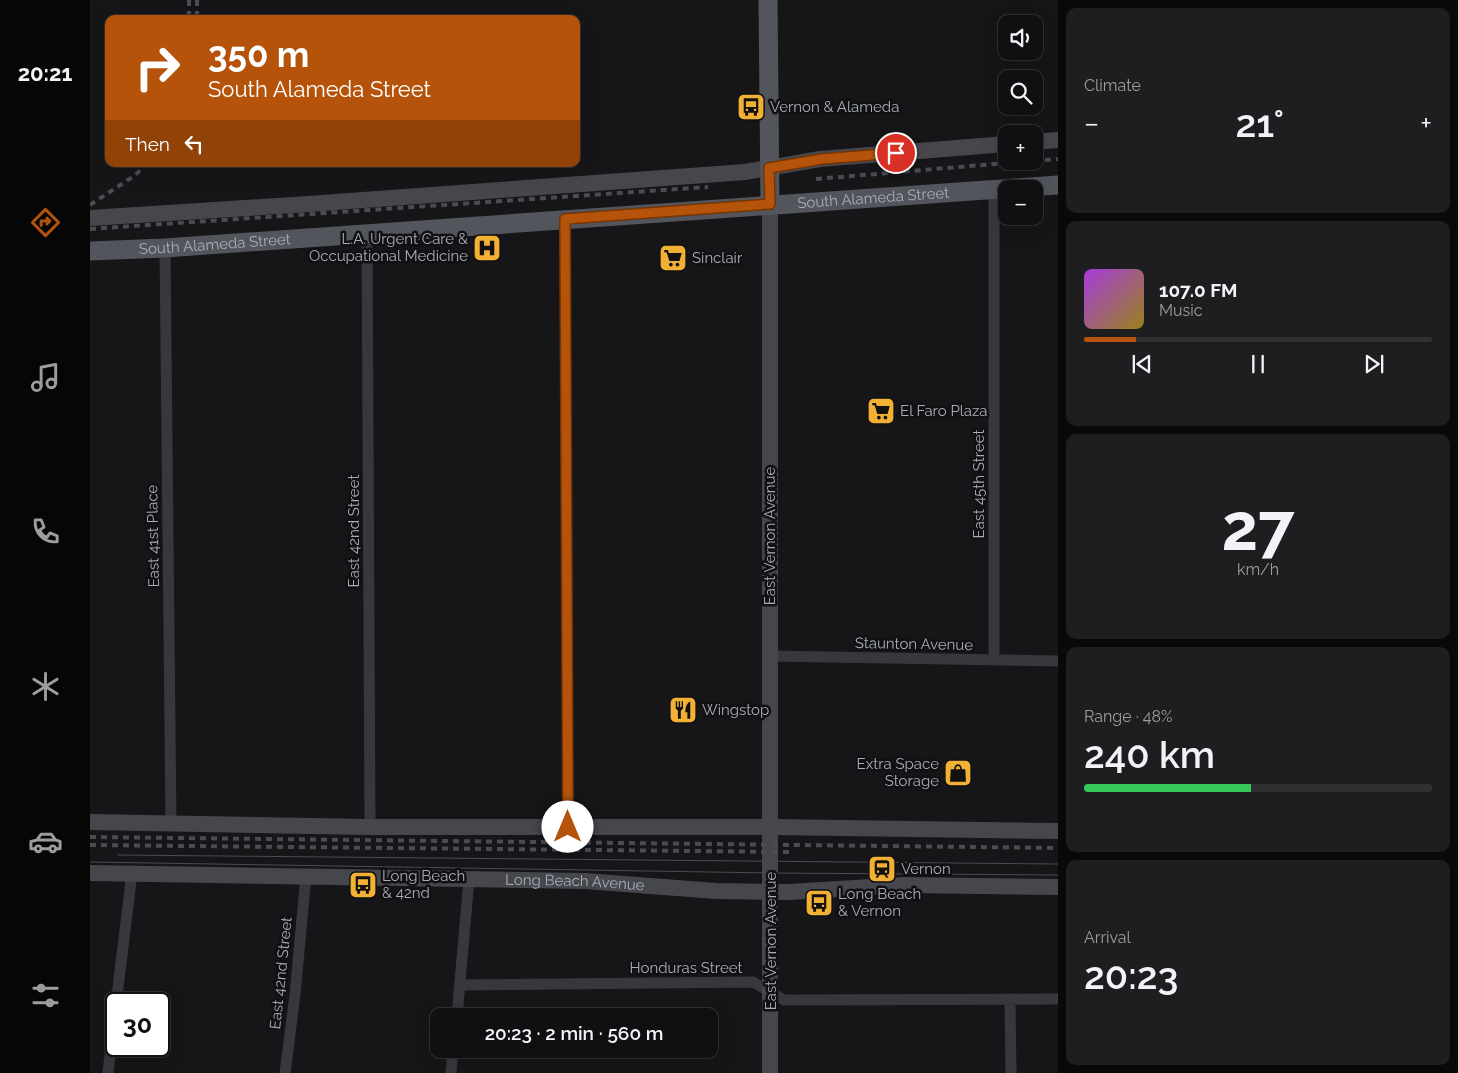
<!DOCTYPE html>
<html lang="en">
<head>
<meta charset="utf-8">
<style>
  :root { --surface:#101012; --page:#1e1e20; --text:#f1f3f6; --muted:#9c9d9f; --line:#303032; --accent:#b45309 }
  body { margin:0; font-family:Raleway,sans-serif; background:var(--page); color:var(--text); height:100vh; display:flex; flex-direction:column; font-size:19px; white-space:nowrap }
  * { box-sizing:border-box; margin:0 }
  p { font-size:16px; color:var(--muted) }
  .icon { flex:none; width:28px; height:28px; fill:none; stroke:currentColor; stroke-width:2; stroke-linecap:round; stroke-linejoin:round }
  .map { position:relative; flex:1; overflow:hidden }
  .details { display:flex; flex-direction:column; gap:8px; padding:8px; background:#09090a; width:400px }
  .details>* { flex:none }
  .hud { position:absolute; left:15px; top:15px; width:475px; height:152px; border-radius:10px; box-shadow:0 5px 20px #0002,0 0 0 1px var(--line); background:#b45309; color:#fff; overflow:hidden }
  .controls { position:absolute; left:908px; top:15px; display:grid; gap:10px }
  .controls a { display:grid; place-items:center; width:45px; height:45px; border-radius:10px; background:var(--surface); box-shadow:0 5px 20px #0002,0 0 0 1px var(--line); font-size:25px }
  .speed { position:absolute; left:15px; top:992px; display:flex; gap:10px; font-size:25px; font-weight:700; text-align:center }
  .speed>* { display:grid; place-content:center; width:65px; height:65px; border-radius:50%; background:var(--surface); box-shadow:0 5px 20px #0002,0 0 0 1px var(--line); line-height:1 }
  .speed .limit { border:2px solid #111; border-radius:8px; background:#fff; color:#111 }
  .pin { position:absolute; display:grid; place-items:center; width:42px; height:42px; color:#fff; margin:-21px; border:2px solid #fff; border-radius:50%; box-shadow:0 1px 5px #0007 }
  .me { position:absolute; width:55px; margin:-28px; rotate:0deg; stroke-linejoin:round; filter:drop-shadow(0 0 4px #0008) }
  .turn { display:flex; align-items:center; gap:18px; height:105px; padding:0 20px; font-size:22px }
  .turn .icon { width:65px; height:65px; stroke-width:2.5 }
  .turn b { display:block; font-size:35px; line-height:42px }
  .then { display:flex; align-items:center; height:48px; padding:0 20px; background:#0003; gap:10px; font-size:19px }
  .big { font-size:38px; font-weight:600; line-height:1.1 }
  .details .card { flex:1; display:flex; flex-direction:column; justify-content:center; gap:8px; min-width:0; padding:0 18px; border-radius:10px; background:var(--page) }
  .details .dial { align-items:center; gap:0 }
  .dial b { font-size:65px; line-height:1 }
  .song { display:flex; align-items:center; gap:15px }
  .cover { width:60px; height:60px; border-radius:8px; background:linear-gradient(135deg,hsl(280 70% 55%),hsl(50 70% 35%)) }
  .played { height:5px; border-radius:2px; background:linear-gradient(90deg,var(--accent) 15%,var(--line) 15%) }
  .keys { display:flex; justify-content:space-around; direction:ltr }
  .heat { display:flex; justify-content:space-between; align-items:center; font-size:28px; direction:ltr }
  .charge { height:8px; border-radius:4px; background:linear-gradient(90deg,#34c759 48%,var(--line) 0) }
  .trip { position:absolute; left:340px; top:1008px; width:288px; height:50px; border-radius:10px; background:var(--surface); box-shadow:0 5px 20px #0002,0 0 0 1px var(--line); font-weight:600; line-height:50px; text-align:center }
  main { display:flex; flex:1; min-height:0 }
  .dock { display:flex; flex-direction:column; width:90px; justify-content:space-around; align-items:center; background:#060607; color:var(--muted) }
  .dock .icon { width:35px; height:35px }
  .dock .active { color:var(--accent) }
  .dock b { font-size:22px; color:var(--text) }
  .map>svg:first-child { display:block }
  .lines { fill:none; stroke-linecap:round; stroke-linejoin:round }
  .street { stroke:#37383d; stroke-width:11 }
  .secondary { stroke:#45474d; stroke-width:16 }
  .primary { stroke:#53555c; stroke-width:19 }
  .tram { stroke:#4a4c52; stroke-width:1 }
  .rail { stroke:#4a4c52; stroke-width:4; stroke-dasharray:6 5; stroke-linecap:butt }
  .route-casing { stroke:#753606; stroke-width:12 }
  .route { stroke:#b45309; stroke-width:9 }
  .labels { text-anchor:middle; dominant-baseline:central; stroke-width:5; stroke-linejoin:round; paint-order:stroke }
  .poi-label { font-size:15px; fill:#a8adb8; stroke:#111113; text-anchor:start }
  .street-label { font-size:15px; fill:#a8adb8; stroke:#111113 }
</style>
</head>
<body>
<main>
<nav class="dock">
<b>20:21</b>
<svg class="icon active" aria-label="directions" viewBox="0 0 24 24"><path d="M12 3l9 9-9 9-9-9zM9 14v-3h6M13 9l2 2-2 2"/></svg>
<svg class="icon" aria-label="music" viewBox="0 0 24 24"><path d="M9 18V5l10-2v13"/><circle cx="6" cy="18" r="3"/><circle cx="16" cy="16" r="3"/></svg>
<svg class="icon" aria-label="phone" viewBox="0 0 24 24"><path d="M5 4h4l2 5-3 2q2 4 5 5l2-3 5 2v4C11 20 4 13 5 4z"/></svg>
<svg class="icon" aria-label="climate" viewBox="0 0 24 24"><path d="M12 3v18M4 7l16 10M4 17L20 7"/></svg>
<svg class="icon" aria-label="car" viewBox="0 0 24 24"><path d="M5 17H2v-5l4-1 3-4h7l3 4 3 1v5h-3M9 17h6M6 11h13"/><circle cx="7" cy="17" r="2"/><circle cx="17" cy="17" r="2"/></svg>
<svg class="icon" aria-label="filters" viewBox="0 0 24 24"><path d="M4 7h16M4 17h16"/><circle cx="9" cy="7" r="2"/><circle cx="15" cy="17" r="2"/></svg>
</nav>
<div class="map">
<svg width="968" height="1073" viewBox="0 0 968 1073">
  <rect width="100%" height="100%" fill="#161618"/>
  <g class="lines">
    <path class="street" d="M475,219L478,827
      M277,234L280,827
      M75,248L81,824
      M680,656L968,661
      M904,660V189
      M370,985L663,982L694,1000L968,999
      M920,999L921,1073
      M26,1004L42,873
      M367,1016L379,879
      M18,1073L26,1004
      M195,1073L205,995L216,875
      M361,1073L363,1049"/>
    <g class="secondary">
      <path d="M944,142L968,140"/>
      <path d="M680,204V1073"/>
      <path d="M0,218L219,204L655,172L730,159L916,144"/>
      <path d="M0,822L280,827H681L968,831"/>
      <path id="s1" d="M0,873L495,881L626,891L699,892L814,885L968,887"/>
    </g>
    <g class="primary">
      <path d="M678,0L680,204"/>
      <path id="s2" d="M0,251L75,248L968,185"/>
    </g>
    <path class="tram" d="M28,855L968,864
      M0,862L681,873L968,875"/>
    <path class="rail" d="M99,0V19
      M107,0V19
      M944,161L968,159
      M726,179L940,161
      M0,205L44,176L57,164
      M0,229L618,187
      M0,837L968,848
      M0,845L702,852"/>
  </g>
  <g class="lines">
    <defs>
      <path id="route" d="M478,827L475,219L680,204L679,168L732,159L806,153"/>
    </defs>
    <use href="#route" class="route-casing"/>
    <use href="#route" class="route"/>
  </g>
  <defs>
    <symbol id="bus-square" viewBox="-11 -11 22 22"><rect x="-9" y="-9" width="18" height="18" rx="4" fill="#f2b134" stroke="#111113"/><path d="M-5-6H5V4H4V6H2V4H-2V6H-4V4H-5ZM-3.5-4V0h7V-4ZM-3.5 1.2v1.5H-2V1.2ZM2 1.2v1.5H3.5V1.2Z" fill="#111"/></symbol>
    <symbol id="hospital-square" viewBox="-11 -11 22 22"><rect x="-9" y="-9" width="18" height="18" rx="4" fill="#f2b134" stroke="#111113"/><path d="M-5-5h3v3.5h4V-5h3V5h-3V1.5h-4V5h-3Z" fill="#111"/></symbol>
    <symbol id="supermarket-square" viewBox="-11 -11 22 22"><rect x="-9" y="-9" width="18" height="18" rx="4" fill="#f2b134" stroke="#111113"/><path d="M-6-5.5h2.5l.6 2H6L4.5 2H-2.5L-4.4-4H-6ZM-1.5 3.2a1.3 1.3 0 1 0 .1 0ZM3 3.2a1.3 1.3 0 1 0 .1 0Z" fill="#111"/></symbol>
    <symbol id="restaurant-square" viewBox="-11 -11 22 22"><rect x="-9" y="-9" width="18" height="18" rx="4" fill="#f2b134" stroke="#111113"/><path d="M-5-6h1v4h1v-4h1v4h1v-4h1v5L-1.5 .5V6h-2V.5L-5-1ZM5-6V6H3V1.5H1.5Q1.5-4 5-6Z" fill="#111"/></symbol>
    <symbol id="shop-square" viewBox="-11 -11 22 22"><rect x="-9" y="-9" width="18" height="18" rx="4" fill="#f2b134" stroke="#111113"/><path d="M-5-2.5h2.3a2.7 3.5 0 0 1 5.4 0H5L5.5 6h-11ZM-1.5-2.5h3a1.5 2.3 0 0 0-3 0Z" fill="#111"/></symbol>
    <symbol id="station-square" viewBox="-11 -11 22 22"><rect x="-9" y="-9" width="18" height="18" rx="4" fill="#f2b134" stroke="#111113"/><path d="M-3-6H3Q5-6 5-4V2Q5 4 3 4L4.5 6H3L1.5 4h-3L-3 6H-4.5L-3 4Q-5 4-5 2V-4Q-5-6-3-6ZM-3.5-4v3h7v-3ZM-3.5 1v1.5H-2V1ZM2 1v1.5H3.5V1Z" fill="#111"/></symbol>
  </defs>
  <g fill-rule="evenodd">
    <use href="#bus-square" x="645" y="91" width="32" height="32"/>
    <use href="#hospital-square" x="381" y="232" width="32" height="32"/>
    <use href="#supermarket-square" x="567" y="242" width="32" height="32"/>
    <use href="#supermarket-square" x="775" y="395" width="32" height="32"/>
    <use href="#restaurant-square" x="577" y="694" width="32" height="32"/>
    <use href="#shop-square" x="852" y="757" width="32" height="32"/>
    <use href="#station-square" x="776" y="853" width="32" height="32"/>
    <use href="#bus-square" x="257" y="869" width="32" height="32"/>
    <use href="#bus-square" x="713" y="887" width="32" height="32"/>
  </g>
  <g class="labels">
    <g class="poi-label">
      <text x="680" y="107">Vernon &amp; Alameda</text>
      <text x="378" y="239" text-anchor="end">L.A. Urgent Care &amp;<tspan x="378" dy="17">Occupational Medicine</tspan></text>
      <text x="602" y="258">Sinclair</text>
      <text x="810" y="411">El Faro Plaza</text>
      <text x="612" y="710">Wingstop</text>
      <text x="849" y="764" text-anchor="end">Extra Space<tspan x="849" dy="17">Storage</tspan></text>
      <text x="811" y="869">Vernon</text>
      <text x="292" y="876">Long Beach<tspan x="292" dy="17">&amp; 42nd</tspan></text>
      <text x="748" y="894">Long Beach<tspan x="748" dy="17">&amp; Vernon</tspan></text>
    </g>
    <g class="street-label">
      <text stroke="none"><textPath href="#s2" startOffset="785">South Alameda Street</textPath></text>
      <text stroke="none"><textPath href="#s2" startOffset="125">South Alameda Street</textPath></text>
      <text transform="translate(889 484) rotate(-90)">East 45th Street</text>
      <text transform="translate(264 531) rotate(-90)">East 42nd Street</text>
      <text transform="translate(63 536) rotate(-91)">East 41st Place</text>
      <text transform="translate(680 536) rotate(-90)">East Vernon Avenue</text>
      <text transform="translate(824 644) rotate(1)">Staunton Avenue</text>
      <text stroke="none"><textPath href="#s1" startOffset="485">Long Beach Avenue</textPath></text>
      <text transform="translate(681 941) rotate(-90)">East Vernon Avenue</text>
      <text x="596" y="968">Honduras Street</text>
      <text transform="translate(191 973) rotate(-84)">East 42nd Street</text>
    </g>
  </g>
</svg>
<div class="controls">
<a><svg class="icon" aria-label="sound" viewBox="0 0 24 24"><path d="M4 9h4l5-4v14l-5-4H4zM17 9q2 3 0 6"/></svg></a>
<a><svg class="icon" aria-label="search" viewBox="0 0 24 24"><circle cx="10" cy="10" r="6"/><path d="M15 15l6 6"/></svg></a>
<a>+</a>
<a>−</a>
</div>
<div class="speed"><div class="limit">30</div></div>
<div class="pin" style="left:806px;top:153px;background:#d93025"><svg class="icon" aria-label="arrive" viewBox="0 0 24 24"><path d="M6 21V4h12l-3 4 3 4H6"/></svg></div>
<svg class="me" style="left:478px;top:827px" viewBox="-20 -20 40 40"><circle r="19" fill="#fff"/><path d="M0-13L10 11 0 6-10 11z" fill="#b45309"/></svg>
<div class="trip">20:23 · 2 min · 560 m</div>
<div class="hud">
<div class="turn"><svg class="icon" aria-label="right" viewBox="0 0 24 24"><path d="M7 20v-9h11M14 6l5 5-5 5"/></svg><div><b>350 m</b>South Alameda Street</div></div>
<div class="then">Then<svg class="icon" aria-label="left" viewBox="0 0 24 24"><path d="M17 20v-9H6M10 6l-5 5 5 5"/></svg></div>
</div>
</div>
<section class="details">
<div class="card"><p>Climate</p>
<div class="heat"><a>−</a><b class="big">21°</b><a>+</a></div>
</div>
<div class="card">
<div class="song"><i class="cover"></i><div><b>107.0 FM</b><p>Music</p></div></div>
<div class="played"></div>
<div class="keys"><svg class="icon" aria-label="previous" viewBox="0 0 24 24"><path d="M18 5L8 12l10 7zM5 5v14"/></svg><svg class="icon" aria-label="pause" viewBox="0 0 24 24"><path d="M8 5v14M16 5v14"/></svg><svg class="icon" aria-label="next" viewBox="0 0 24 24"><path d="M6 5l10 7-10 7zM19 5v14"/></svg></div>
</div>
<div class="card dial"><b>27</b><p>km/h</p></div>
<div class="card"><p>Range · 48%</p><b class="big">240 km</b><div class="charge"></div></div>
<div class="card"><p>Arrival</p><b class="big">20:23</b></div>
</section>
</main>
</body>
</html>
